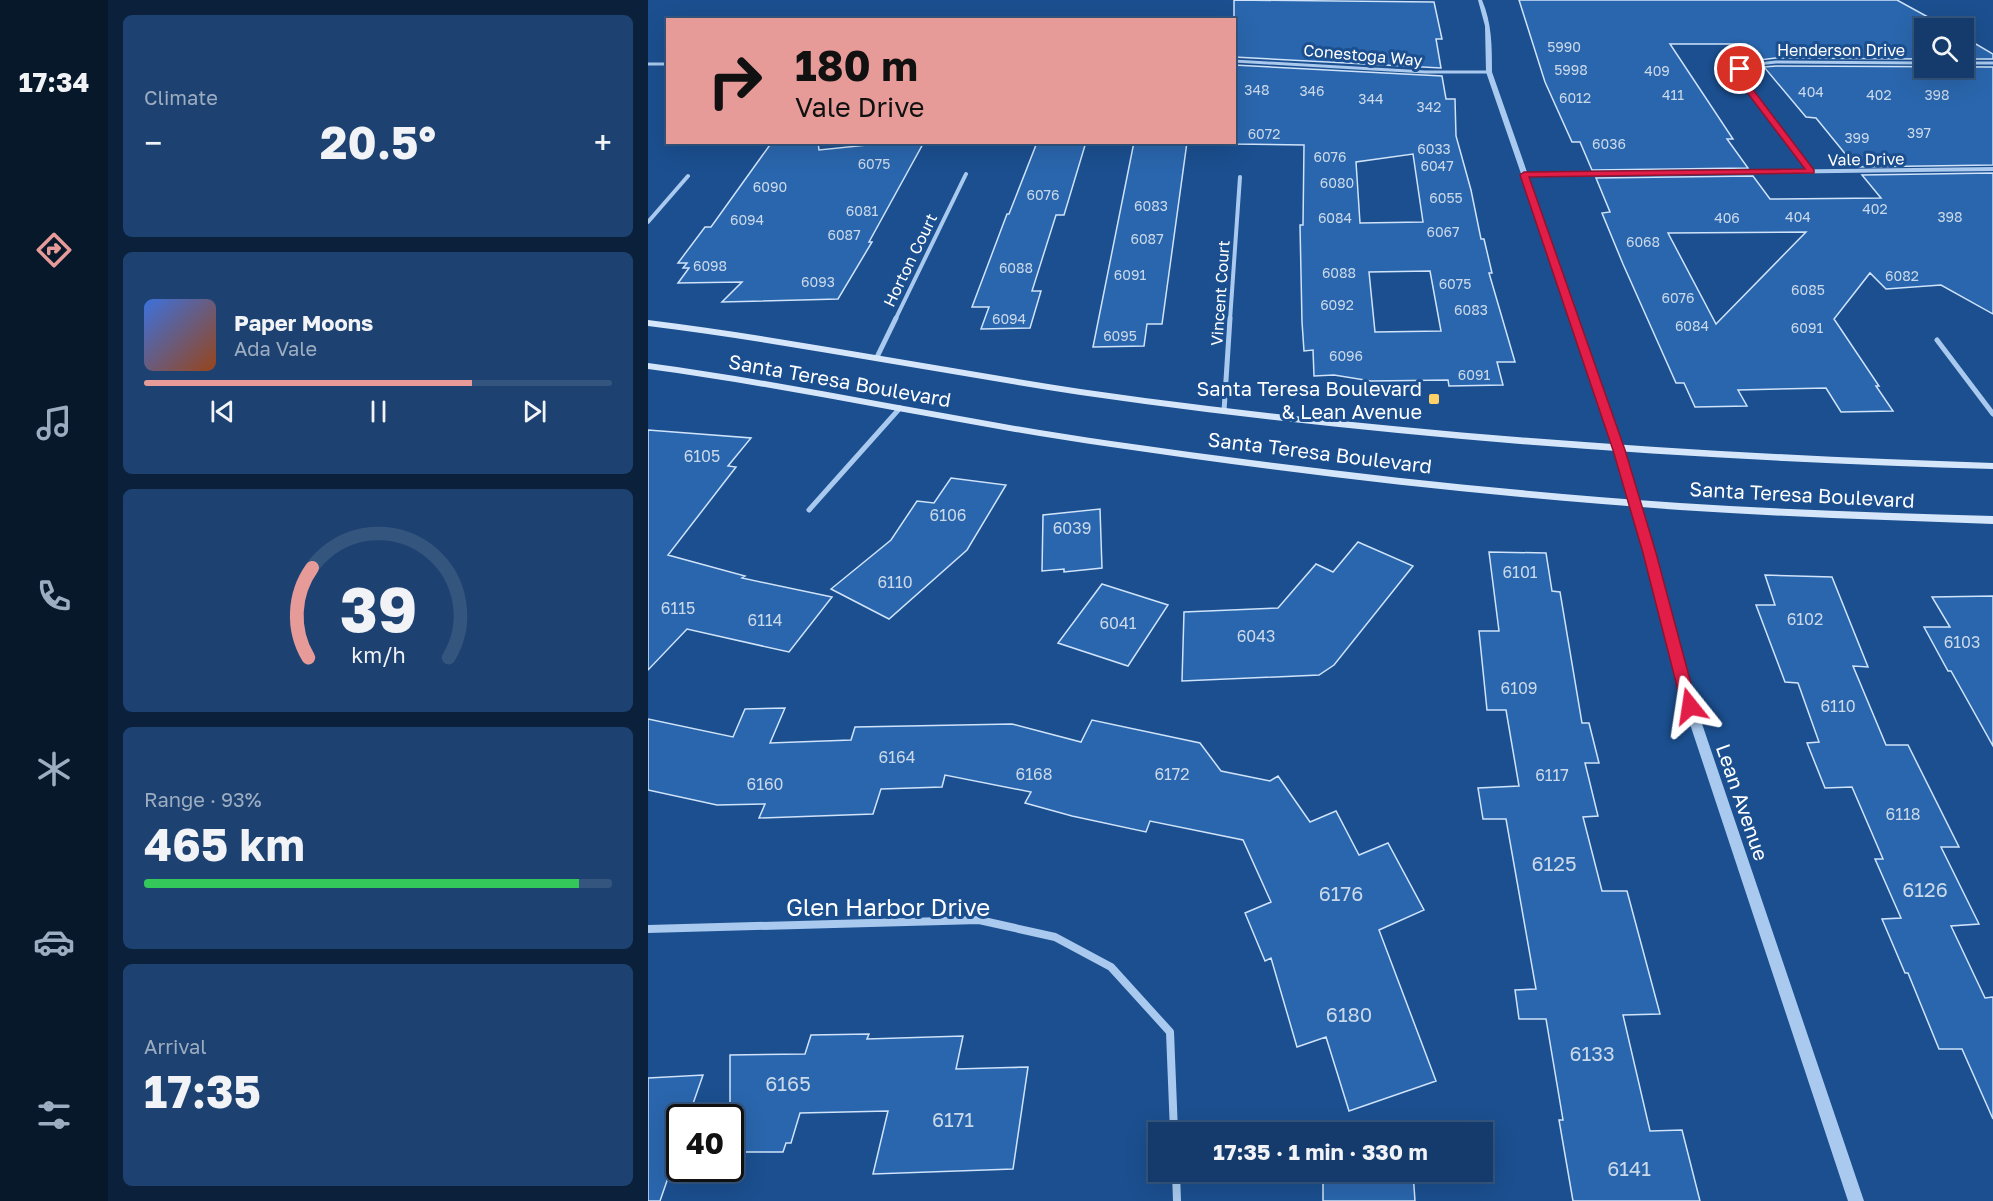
<!DOCTYPE html>
<html lang="en">
<head>
<meta charset="utf-8">
<style>
  :root { --surface:#143b6b; --page:#1d4271; --text:#f1f3f6; --muted:#9dadc1; --line:#33557e; --accent:#e69b98 }
  body { margin:0; font-family:"Golos Text",sans-serif; background:var(--page); color:var(--text); height:100vh; display:flex; flex-direction:column; font-size:22px; white-space:nowrap }
  * { box-sizing:border-box; margin:0 }
  p { font-size:20px; color:var(--muted) }
  .icon { flex:none; width:33px; height:33px; fill:none; stroke:currentColor; stroke-width:2; stroke-linecap:round; stroke-linejoin:round }
  .map { position:relative; flex:1; overflow:hidden }
  .drawer { display:flex; flex-direction:column; gap:15px; padding:15px; background:#0b203b; width:540px }
  .drawer>* { flex:none }
  .hud { position:absolute; left:18px; top:18px; width:570px; height:126px; border-radius:0px; box-shadow:0 6px 24px #0002,0 0 0 2px var(--line); background:#e69b98; color:#111; overflow:hidden }
  .buttons { position:absolute; left:1266px; top:18px; display:grid; gap:12px }
  .buttons a { display:grid; place-items:center; width:60px; height:60px; border-radius:0px; background:var(--surface); box-shadow:0 6px 24px #0002,0 0 0 2px var(--line); font-size:30px }
  .speed { position:absolute; left:18px; top:1104px; display:flex; gap:12px; font-size:30px; font-weight:700; text-align:center }
  .speed>* { display:grid; place-content:center; width:78px; height:78px; border-radius:50%; background:var(--surface); box-shadow:0 6px 24px #0002,0 0 0 2px var(--line); line-height:1 }
  .speed .limit { border:3px solid #111; border-radius:9px; background:#fff; color:#111 }
  .pin { position:absolute; display:grid; place-items:center; width:51px; height:51px; color:#fff; margin:-26px; border:3px solid #fff; border-radius:50%; box-shadow:0 2px 6px #0007 }
  .me { position:absolute; width:66px; margin:-33px; rotate:345deg; stroke-linejoin:round; filter:drop-shadow(0 0 4px #0008) }
  .turn { display:flex; align-items:center; gap:21px; height:126px; padding:0 30px; font-size:27px }
  .turn .icon { width:78px; height:78px; stroke-width:2.5 }
  .turn b { display:block; font-size:42px; line-height:51px }
  .big { font-size:45px; font-weight:700; line-height:1.1 }
  .drawer .widget { flex:1; display:flex; flex-direction:column; justify-content:center; gap:9px; min-width:0; padding:0 21px; border-radius:9px; background:var(--page) }
  .drawer .dial { align-items:center; gap:0 }
  .dial svg { height:156px; overflow:visible; fill:none; stroke:var(--line); stroke-width:7; stroke-linecap:round; text-anchor:middle }
  .dial text { fill:var(--text); stroke:none }
  .song { display:flex; align-items:center; gap:18px }
  .cover { width:72px; height:72px; border-radius:9px; background:linear-gradient(135deg,hsl(220 70% 55%),hsl(20 70% 35%)) }
  .played { height:6px; border-radius:3px; background:linear-gradient(90deg,var(--accent) 70%,var(--line) 70%) }
  .keys { display:flex; justify-content:space-around; direction:ltr }
  .heat { display:flex; justify-content:space-between; align-items:center; font-size:33px; direction:ltr }
  .charge { height:9px; border-radius:4px; background:linear-gradient(90deg,#34c759 93%,var(--line) 0) }
  .trip { position:absolute; left:500px; top:1122px; width:345px; height:60px; border-radius:0px; background:var(--surface); box-shadow:0 6px 24px #0002,0 0 0 2px var(--line); font-weight:700; line-height:60px; text-align:center }
  main { display:flex; flex:1; min-height:0 }
  .menu { display:flex; flex-direction:column; width:108px; justify-content:space-around; align-items:center; background:#08182b; color:var(--muted) }
  .menu .icon { width:42px; height:42px }
  .menu .on { color:var(--accent) }
  .menu b { font-size:27px; color:var(--text) }
  .map>svg:first-child { display:block }
  .building { fill:#2a66ad; stroke:#cfe3fa; stroke-width:1.5; fill-rule:evenodd }
  .lines { fill:none; stroke-linecap:round; stroke-linejoin:round }
  .minor-far3 { stroke:#a9c9ee; stroke-width:3 }
  .minor-far2 { stroke:#a9c9ee; stroke-width:4 }
  .minor-far1 { stroke:#a9c9ee; stroke-width:5 }
  .minor { stroke:#a9c9ee; stroke-width:8 }
  .tertiary { fill:#a9c9ee; fill-rule:evenodd }
  .secondary { fill:#d6e6fa; fill-rule:evenodd }
  .route { fill:#e11d48; stroke:#92132f; stroke-width:1.5 }
  .poi-dot { fill:#ffd166; stroke:#1b4f8f; stroke-width:2 }
  .labels { text-anchor:middle; dominant-baseline:central; stroke-width:6; stroke-linejoin:round; paint-order:stroke }
  .far-number-label { font-size:14px; fill:#cad9ea }
  .far-street-label { font-size:16px; fill:#fff; stroke:#1b4f8f }
  .number-label { font-size:16px; fill:#cad9ea }
  .street-label { font-size:20px; fill:#fff; stroke:#1b4f8f }
  .poi-label { font-size:20px; fill:#fff; stroke:#1b4f8f; text-anchor:end }
  .near-number-label { font-size:20px; fill:#cad9ea }
  .near-street-label { font-size:24px; fill:#fff; stroke:#1b4f8f }
</style>
</head>
<body>
<main>
<nav class="menu">
<b>17:34</b>
<svg class="icon on" aria-label="directions" viewBox="0 0 24 24"><path d="M12 3l9 9-9 9-9-9zM9 14v-3h6M13 9l2 2-2 2"/></svg>
<svg class="icon" aria-label="music" viewBox="0 0 24 24"><path d="M9 18V5l10-2v13"/><circle cx="6" cy="18" r="3"/><circle cx="16" cy="16" r="3"/></svg>
<svg class="icon" aria-label="phone" viewBox="0 0 24 24"><path d="M5 4h4l2 5-3 2q2 4 5 5l2-3 5 2v4C11 20 4 13 5 4z"/></svg>
<svg class="icon" aria-label="climate" viewBox="0 0 24 24"><path d="M12 3v18M4 7l16 10M4 17L20 7"/></svg>
<svg class="icon" aria-label="car" viewBox="0 0 24 24"><path d="M5 17H2v-5l4-1 3-4h7l3 4 3 1v5h-3M9 17h6M6 11h13"/><circle cx="7" cy="17" r="2"/><circle cx="17" cy="17" r="2"/></svg>
<svg class="icon" aria-label="filters" viewBox="0 0 24 24"><path d="M4 7h16M4 17h16"/><circle cx="9" cy="7" r="2"/><circle cx="15" cy="17" r="2"/></svg>
</nav>
<section class="drawer">
<div class="widget"><p>Climate</p>
<div class="heat"><a>−</a><b class="big">20.5°</b><a>+</a></div>
</div>
<div class="widget">
<div class="song"><i class="cover"></i><div><b>Paper Moons</b><p>Ada Vale</p></div></div>
<div class="played"></div>
<div class="keys"><svg class="icon" aria-label="previous" viewBox="0 0 24 24"><path d="M18 5L8 12l10 7zM5 5v14"/></svg><svg class="icon" aria-label="pause" viewBox="0 0 24 24"><path d="M8 5v14M16 5v14"/></svg><svg class="icon" aria-label="next" viewBox="0 0 24 24"><path d="M6 5l10 7-10 7zM19 5v14"/></svg></div>
</div>
<div class="widget dial"><svg viewBox="0 0 100 80">
<path d="M14 69A42 42 0 1 1 86 69"/>
<path d="M14 69A42 42 0 0 1 16 23" stroke="#e69b98"/>
<text x="50" y="56" font-size="32" font-weight="700">39</text>
<text x="50" y="72" font-size="11">km/h</text>
</svg></div>
<div class="widget"><p>Range · 93%</p><b class="big">465 km</b><div class="charge"></div></div>
<div class="widget"><p>Arrival</p><b class="big">17:35</b></div>
</section>
<div class="map">
<svg width="1345" height="1201" viewBox="0 0 1345 1201">
  <rect width="100%" height="100%" fill="#1b4f8f"/>
  <path class="building" d="M586,0L786,2L794,39H788L793,68L586,57Z
    M871,0H1249L1300,28H1276V59L1128,58L1111,60L1098,44H1022L1085,139H1079L1100,168L944,170L932,142H924L897,82Z
    M1316,37L1345,54V59H1316Z
    M586,65L794,76L798,99H807L808,136L823,190L833,239H836L844,273H841L867,362H849L855,385L801,386L800,380L723,381L686,375L666,376L665,350L656,351L654,322L652,225H655L656,145L586,144ZM765,154L775,222L712,223L708,162ZM782,271L793,331L727,332L721,272Z
    M1128,66L1345,67V165L1208,167L1168,118L1158,117L1116,67Z
    M124,142H170L171,150L249,142H276L221,242H224L190,299L74,302L94,282L30,283L41,268H35L39,263H30L57,227H63Z
    M421,142H438L416,215H408L384,291H393L382,328L333,329L341,307H324L359,214H361L388,145Z
    M486,142H539L514,324H499L496,346L445,347Z
    M1345,173V314L1293,285L1238,289L1222,273L1186,319L1231,386H1228L1245,411L1193,412L1178,388L1090,390L1099,406L1047,407L1036,383H1028L975,264L954,213L962,212L948,178L1105,176L1122,199L1233,198L1214,175ZM1158,232L1068,324L1020,233Z
    M0,430L103,438L80,466L88,467L20,555L97,576L94,578L184,597L141,652L39,629L0,670Z
    M303,478L358,485L319,550L241,619L183,589L243,540L269,501L286,503Z
    M452,509L454,568L416,572V569L394,571L395,515Z
    M710,542L765,566L686,665L671,675L534,681L536,612L630,608L668,564L685,572Z
    M841,552L898,553L904,591L912,592L934,723H941L951,763H937L950,816L935,817L954,891H979L1012,1014L975,1015L1002,1131L1034,1130L1052,1201H925L911,1120H915L898,1019H871L867,990L888,989L858,819H835L830,788L871,786L858,710H839L831,631H851Z
    M1117,575L1184,577L1220,667L1205,666L1238,745H1260L1311,847H1293L1331,924L1303,926L1337,998L1345,997V1119L1314,1049H1291L1260,973H1257L1234,919L1253,918L1227,859H1235L1204,787L1177,788L1159,743L1171,742L1150,683L1137,682L1108,605H1127Z
    M454,584L520,605L480,666L410,643Z
    M1345,596V746L1303,671H1300L1276,627H1302L1284,597Z
    M137,708L122,743L203,740L207,727L364,724L433,742L444,720L552,743L573,771L622,781L630,776L662,822L688,811L711,855L740,843L776,910L731,930L788,1081L701,1111L678,1037L649,1047L623,958L617,961L597,913L623,902L595,840L502,821L498,832L424,816L377,803L383,792L297,775L294,787L233,789L225,814L111,818L117,804L69,805L0,790V719L85,737L97,709Z
    M221,1034L219,1039L315,1036L308,1069L380,1067L365,1169L225,1174L240,1111L152,1113L143,1143H138L135,1152H82V1055L157,1054L163,1035Z
    M55,1075L40,1118H32V1143L12,1201H0V1078Z
    M675,1172H765L767,1201H675Z"/>
  <g class="lines">
    <path class="minor-far3" d="M586,61L777,72H841
      M1316,63H1345
      M0,64H20
      M1140,141L1096,83L1092,69L1101,65L1128,62L1276,63"/>
    <path class="minor-far2" d="M1139,140L1163,171
      M876,175L1345,169
      M0,222L40,176
      M247,320L318,174
      M582,320L592,177"/>
    <path class="minor-far1" d="M1289,340L1345,414
      M229,357L248,318
      M576,411L582,318
      M161,510L252,408"/>
    <path class="minor" d="M0,929L331,920L407,937L463,967L522,1032L526,1132
      M528,1172L529,1201"/>
    <path class="tertiary" d="M830,0H834C844,23 844,47 844,72L962,409L1006,553L1048,706L1216,1201H1200L1036,706L996,553L954,409L838,72L837,26Z"/>
    <path class="secondary" d="M0,320C167,341 331,376 497,398C779,435 1062,454 1345,463V469C1062,461 779,442 497,404C331,382 167,347 0,326Z
      M0,363C155,384 308,419 463,441C652,468 842,490 1032,503C1136,510 1241,513 1345,516V524C1241,520 1136,517 1032,510C842,497 652,475 463,447C308,425 155,390 0,369Z"/>
  </g>
  <path class="route" d="M1092,67L1096,69L1100,83L1166,170V173L881,177L977,450L1008,553L1049,706L1047,710H1036L1034,706L995,553L965,450L872,175L876,172L1157,169L1092,83L1089,69Z"/>
  <rect class="poi-dot" x="780" y="393" width="12" height="12" rx="3"/>
  <g class="labels">
    <g class="far-number-label">
      <text x="916" y="46">5990</text>
      <text x="923" y="69">5998</text>
      <text x="1009" y="70">409</text>
      <text x="609" y="89">348</text>
      <text x="664" y="90">346</text>
      <text x="1163" y="91">404</text>
      <text x="1025" y="94">411</text>
      <text x="1231" y="94">402</text>
      <text x="1289" y="94">398</text>
      <text x="927" y="97">6012</text>
      <text x="723" y="98">344</text>
      <text x="781" y="106">342</text>
      <text x="1271" y="132">397</text>
      <text x="616" y="133">6072</text>
      <text x="1209" y="137">399</text>
      <text x="961" y="143">6036</text>
      <text x="786" y="148">6033</text>
      <text x="682" y="156">6076</text>
      <text x="226" y="163">6075</text>
      <text x="789" y="165">6047</text>
      <text x="689" y="182">6080</text>
      <text x="122" y="186">6090</text>
      <text x="395" y="194">6076</text>
      <text x="798" y="197">6055</text>
      <text x="503" y="205">6083</text>
      <text x="1227" y="208">402</text>
      <text x="214" y="210">6081</text>
      <text x="1150" y="216">404</text>
      <text x="1302" y="216">398</text>
      <text x="687" y="217">6084</text>
      <text x="1079" y="217">406</text>
      <text x="99" y="219">6094</text>
      <text x="795" y="231">6067</text>
      <text x="196" y="234">6087</text>
      <text x="499" y="238">6087</text>
      <text x="995" y="241">6068</text>
      <text x="62" y="265">6098</text>
      <text x="368" y="267">6088</text>
      <text x="691" y="272">6088</text>
      <text x="482" y="274">6091</text>
      <text x="1254" y="275">6082</text>
      <text x="170" y="281">6093</text>
      <text x="807" y="283">6075</text>
      <text x="1160" y="289">6085</text>
      <text x="1030" y="297">6076</text>
      <text x="689" y="304">6092</text>
      <text x="823" y="309">6083</text>
      <text x="361" y="318">6094</text>
      <text x="1044" y="325">6084</text>
      <text x="1159" y="327">6091</text>
      <text x="472" y="335">6095</text>
      <text x="698" y="355">6096</text>
      <text x="826" y="374">6091</text>
    </g>
    <g class="far-street-label">
      <text x="1193" y="50">Henderson Drive</text>
      <text transform="translate(715 55) rotate(5)">Conestoga Way</text>
      <text transform="translate(1218 159) rotate(-1)">Vale Drive</text>
      <text transform="translate(262 260) rotate(-64)">Horton Court</text>
      <text transform="translate(572 293) rotate(-86)">Vincent Court</text>
    </g>
    <g class="number-label">
      <text x="54" y="456">6105</text>
      <text x="300" y="515">6106</text>
      <text x="424" y="528">6039</text>
      <text x="872" y="572">6101</text>
      <text x="247" y="582">6110</text>
      <text x="30" y="608">6115</text>
      <text x="1157" y="619">6102</text>
      <text x="117" y="620">6114</text>
      <text x="470" y="623">6041</text>
      <text x="608" y="636">6043</text>
      <text x="1314" y="642">6103</text>
      <text x="871" y="688">6109</text>
      <text x="1190" y="706">6110</text>
      <text x="249" y="757">6164</text>
      <text x="386" y="774">6168</text>
      <text x="524" y="774">6172</text>
      <text x="904" y="775">6117</text>
      <text x="117" y="784">6160</text>
      <text x="1255" y="814">6118</text>
    </g>
    <g class="street-label">
      <text transform="translate(192 380) rotate(10)">Santa Teresa Boulevard</text>
      <text transform="translate(672 452) rotate(7)">Santa Teresa Boulevard</text>
      <text transform="translate(1154 494) rotate(3)">Santa Teresa Boulevard</text>
      <text transform="translate(1095 802) rotate(71)">Lean Avenue</text>
    </g>
    <g class="poi-label">
      <text x="774" y="388">Santa Teresa Boulevard<tspan x="774" dy="23">&amp; Lean Avenue</tspan></text>
    </g>
    <g class="near-number-label">
      <text x="906" y="863">6125</text>
      <text x="1277" y="889">6126</text>
      <text x="693" y="893">6176</text>
      <text x="701" y="1014">6180</text>
      <text x="944" y="1053">6133</text>
      <text x="140" y="1083">6165</text>
      <text x="305" y="1119">6171</text>
      <text x="981" y="1168">6141</text>
    </g>
    <g class="near-street-label">
      <text x="240" y="906">Glen Harbor Drive</text>
    </g>
  </g>
</svg>
<div class="buttons">
<a><svg class="icon" aria-label="search" viewBox="0 0 24 24"><circle cx="10" cy="10" r="6"/><path d="M15 15l6 6"/></svg></a>
</div>
<div class="speed"><div class="limit">40</div></div>
<div class="pin" style="left:1092px;top:69px;background:#d93025"><svg class="icon" aria-label="arrive" viewBox="0 0 24 24"><path d="M6 21V4h12l-3 4 3 4H6"/></svg></div>
<svg class="me" style="left:1042px;top:706px" viewBox="-20 -20 40 40"><path d="M0-17L14 15 0 8-14 15z" fill="#e11d48" stroke="#fff" stroke-width="4"/></svg>
<div class="trip">17:35 · 1 min · 330 m</div>
<div class="hud">
<div class="turn"><svg class="icon" aria-label="right" viewBox="0 0 24 24"><path d="M7 20v-9h11M14 6l5 5-5 5"/></svg><div><b>180 m</b>Vale Drive</div></div>
</div>
</div>
</main>
</body>
</html>
